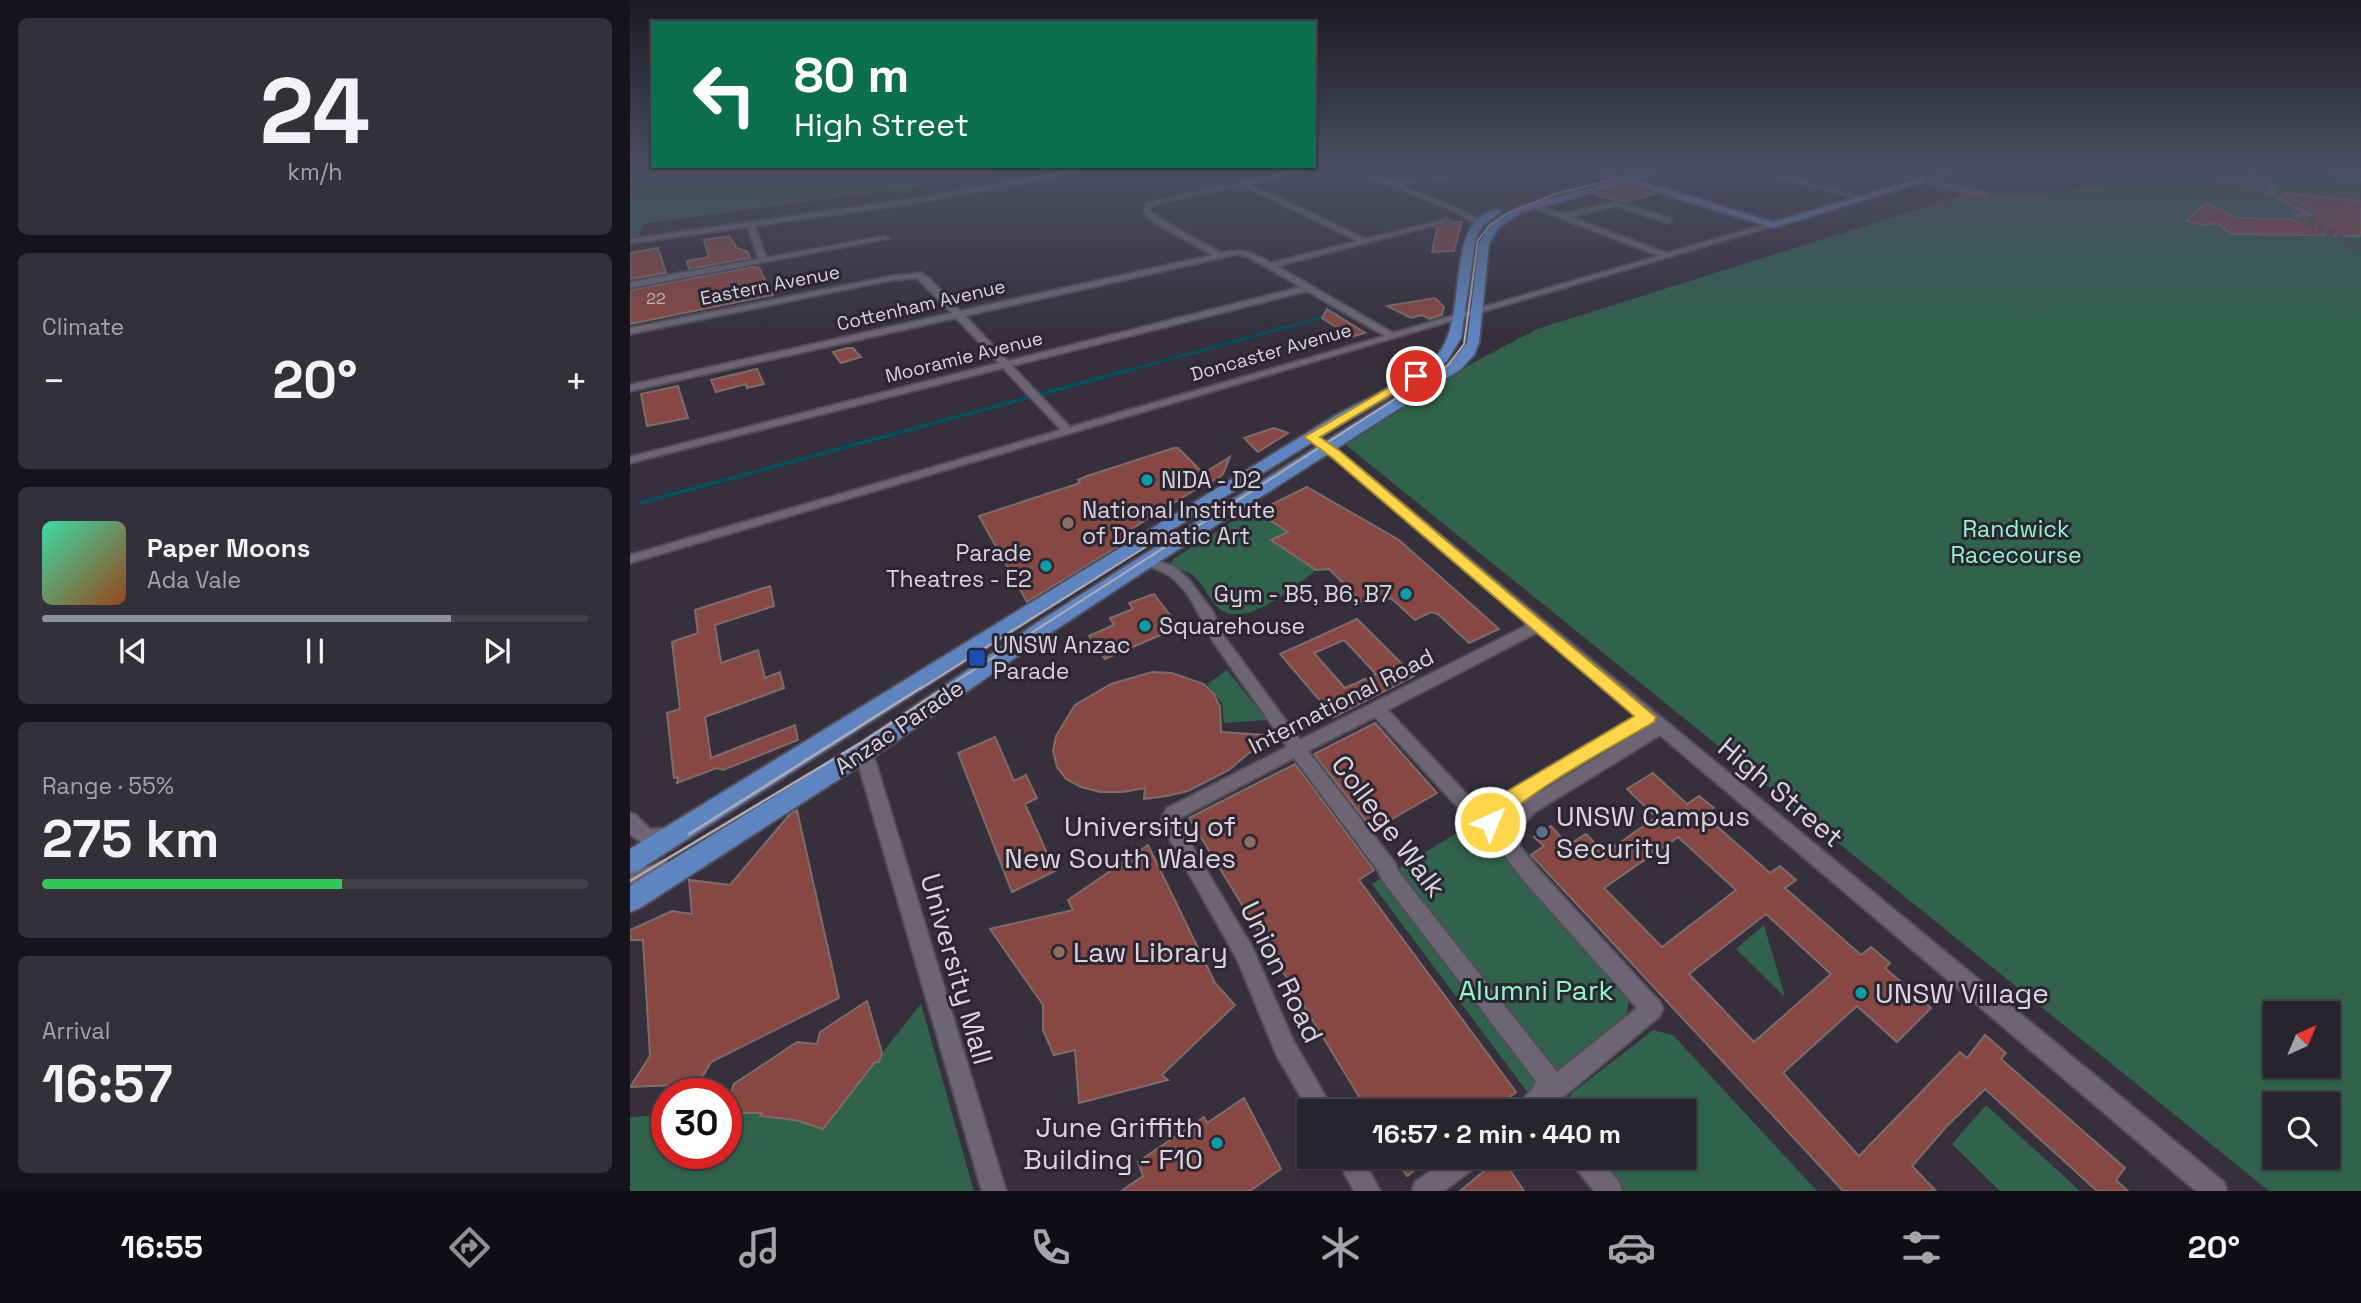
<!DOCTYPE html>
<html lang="en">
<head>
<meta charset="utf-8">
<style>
  :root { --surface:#28242d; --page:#343039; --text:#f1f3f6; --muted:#a5a4aa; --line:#444149; --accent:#8c9099 }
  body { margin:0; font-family:"Space Grotesk",sans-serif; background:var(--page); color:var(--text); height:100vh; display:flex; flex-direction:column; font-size:26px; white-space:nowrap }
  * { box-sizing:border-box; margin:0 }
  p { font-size:23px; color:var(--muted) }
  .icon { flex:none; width:38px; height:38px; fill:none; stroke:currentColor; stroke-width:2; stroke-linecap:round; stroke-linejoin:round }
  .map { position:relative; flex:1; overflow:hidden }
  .details { display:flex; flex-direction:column; gap:18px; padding:18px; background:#161419; width:630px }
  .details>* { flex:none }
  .banner { position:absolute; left:21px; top:21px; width:665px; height:147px; border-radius:0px; box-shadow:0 2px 5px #0004,0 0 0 2px var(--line); background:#0b6e4f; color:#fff; overflow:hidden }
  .needle { width:46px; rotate:44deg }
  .buttons { position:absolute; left:1633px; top:1001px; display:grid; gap:14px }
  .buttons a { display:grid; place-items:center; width:77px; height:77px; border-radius:0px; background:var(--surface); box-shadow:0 2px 5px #0004,0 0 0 2px var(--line); font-size:35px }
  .speed { position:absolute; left:21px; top:1078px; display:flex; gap:14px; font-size:35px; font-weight:700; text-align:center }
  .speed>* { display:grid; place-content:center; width:91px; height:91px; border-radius:50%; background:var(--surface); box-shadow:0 2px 5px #0004,0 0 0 2px var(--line); line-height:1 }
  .speed .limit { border:10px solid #d22; background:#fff; color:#111 }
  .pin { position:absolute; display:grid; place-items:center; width:60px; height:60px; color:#fff; margin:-30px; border:4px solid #fff; border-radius:50%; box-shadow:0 2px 7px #0007 }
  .me { position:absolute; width:77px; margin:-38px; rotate:44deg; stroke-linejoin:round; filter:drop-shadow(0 0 5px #0008) }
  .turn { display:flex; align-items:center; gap:24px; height:147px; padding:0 28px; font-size:32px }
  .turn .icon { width:91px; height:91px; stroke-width:2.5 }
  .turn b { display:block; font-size:49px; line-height:60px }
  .big { font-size:52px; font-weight:800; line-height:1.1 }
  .details .tile { flex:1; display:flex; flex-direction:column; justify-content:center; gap:10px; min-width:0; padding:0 24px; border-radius:10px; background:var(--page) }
  .details .dial { align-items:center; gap:0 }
  .dial b { font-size:91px; line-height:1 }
  .song { display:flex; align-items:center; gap:21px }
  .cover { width:84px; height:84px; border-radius:10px; background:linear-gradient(135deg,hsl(160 70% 55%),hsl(20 70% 35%)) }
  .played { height:7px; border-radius:4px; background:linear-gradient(90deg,var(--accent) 75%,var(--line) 75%) }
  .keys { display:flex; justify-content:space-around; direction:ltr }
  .heat { display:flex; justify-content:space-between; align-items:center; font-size:38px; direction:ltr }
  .charge { height:10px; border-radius:5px; background:linear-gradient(90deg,#34c759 55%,var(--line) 0) }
  .trip { position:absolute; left:667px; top:1099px; width:399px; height:70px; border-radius:0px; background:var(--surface); box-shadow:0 2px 5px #0004,0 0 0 2px var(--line); font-weight:800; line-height:70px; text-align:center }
  .tab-bar { display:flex; height:112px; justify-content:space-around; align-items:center; background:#100e12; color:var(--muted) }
  .tab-bar .icon { width:49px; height:49px }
  .tab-bar .current { color:var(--accent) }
  .tab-bar b { font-size:32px; color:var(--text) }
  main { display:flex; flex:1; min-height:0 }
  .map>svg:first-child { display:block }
  .green { fill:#30624c; fill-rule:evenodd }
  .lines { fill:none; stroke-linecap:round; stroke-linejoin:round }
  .stream-far1 { stroke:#00525f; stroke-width:2.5 }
  .stream { stroke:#00525f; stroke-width:3.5 }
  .building { fill:#874742; stroke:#7e6c6a; stroke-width:2; fill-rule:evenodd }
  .minor-tunnel { stroke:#4d4954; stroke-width:7; stroke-dasharray:7 3.5; stroke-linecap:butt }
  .minor-casing { stroke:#514d57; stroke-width:4 }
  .major-casing { stroke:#514d57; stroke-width:4 }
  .minor { fill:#6c6674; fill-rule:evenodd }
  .major { fill:#5f85c1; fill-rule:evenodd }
  .tram-far1 { stroke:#aeabb4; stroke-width:2 }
  .tram { stroke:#aeabb4; stroke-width:2.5 }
  .route { fill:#ffd54a; stroke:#a68a30; stroke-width:2 }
  .culture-dot { fill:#0f9aa8; stroke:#2b2632; stroke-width:2.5 }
  .education-dot { fill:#8d6e63; stroke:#2b2632; stroke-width:2.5 }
  .transit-dot { fill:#1a4fb4; stroke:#2b2632; stroke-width:2.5 }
  .service-dot { fill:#5c6f8a; stroke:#2b2632; stroke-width:2.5 }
  .labels { text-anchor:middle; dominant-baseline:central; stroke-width:6; stroke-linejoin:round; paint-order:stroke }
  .far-number-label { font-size:16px; fill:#c4b2b6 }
  .far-street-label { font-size:19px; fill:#d8d5dd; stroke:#2b2632 }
  .poi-label { font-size:23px; fill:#d8d5dd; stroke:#2b2632; text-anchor:start }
  .park-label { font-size:23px; fill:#90f9ca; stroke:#2b2632 }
  .street-label { font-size:23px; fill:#d8d5dd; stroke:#2b2632 }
  .near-street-label { font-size:28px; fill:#d8d5dd; stroke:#2b2632 }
  .near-poi-label { font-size:28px; fill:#d8d5dd; stroke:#2b2632; text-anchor:start }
  .near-park-label { font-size:28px; fill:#90f9ca; stroke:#2b2632 }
</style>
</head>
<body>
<main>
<section class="details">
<div class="tile dial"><b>24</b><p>km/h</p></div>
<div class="tile"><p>Climate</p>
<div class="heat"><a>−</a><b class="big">20°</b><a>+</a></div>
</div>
<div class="tile">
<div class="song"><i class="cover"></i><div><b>Paper Moons</b><p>Ada Vale</p></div></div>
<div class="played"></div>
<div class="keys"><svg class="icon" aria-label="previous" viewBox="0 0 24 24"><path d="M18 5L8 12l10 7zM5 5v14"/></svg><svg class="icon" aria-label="pause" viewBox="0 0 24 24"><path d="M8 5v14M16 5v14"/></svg><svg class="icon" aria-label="next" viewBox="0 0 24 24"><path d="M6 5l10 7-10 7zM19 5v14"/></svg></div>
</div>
<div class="tile"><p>Range · 55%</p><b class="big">275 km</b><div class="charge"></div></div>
<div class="tile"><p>Arrival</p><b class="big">16:57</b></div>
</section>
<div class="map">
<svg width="1731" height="1191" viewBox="0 0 1731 1191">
  <rect width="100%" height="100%" fill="#35303c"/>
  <path class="green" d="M0,170H380L271,189L13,224L9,236L0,237Z
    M1603,170H1682L1731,184V1191H1639L716,445L839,365L907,329L1349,190L1363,195H1403ZM1645,1013H1698V1066H1645ZM1645,1104H1698V1157H1645Z
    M622,509L658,532L642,541L686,570C668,585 616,628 591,610C580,602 574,585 564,576C557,570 548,571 541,564L543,559Z
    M597,670L637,720L594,723L592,703L577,684Z
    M842,824L869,839L999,997L997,1013L989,1022L898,1093L742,884Z
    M1134,925L1155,997L1106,949Z
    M291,1004L344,1191H0V1117L37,1115V1153H96V1108L110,1105L107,1113H132L131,1116L165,1120L193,1129L245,1062H249L252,1053Z
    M1023,1030L1043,1035L1187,1191H994L968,1157H1054V1111H938L939,1099L942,1093Z
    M1356,1105L1450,1191H1370L1322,1144Z"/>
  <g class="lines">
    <path class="stream-far1" d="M493,372L708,313"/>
    <path class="stream" d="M10,503L499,370"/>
  </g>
  <path class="building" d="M998,186L1025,194L995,202L965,195Z
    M1652,193L1731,201V236L1601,234L1587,223L1574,225L1556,221L1577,202L1606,218L1662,219L1670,222L1687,216L1686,213Z
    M832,221L824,251L802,252L807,227Z
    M99,236L107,248L118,252L120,258L59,269L57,261L79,257L74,240Z
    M28,248L36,273L0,279V253Z
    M122,267L129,268L143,295L0,324V290Z
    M805,298L814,307L812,315L799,319L792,315L781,318L757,306Z
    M697,309L735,333L721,337L692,318Z
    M217,348H223L231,357L211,363L203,352Z
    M127,369L134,384L117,388L116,384L86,392L81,380Z
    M48,386L58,418L17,426L11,394Z
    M644,428L658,433L628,452L614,438Z
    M544,448H548L569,469L577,471L600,457L593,474L588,479L576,483L495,533L500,539L397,602L349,516L450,483L448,480L457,476Z
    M677,487L769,540L869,629L839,643L808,614L801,612L785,620L761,598L753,601L749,597L734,604L699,569L686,570L641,540L658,532L638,519L646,514L636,507Z
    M140,586L144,606L85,625L91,663L128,650L135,678L150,672L154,688L75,717L81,758L165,725L168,740L93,770L87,768L47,783L48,777L44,778L37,713L50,709L42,642L68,633L65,610Z
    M524,594L549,627L475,659L459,636L484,625L480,618L503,609L499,603Z
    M727,619L784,676L704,717L650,654ZM714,640L746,674L715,688L684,653Z
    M522,672L542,673L574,684L584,694L590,707L591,732L634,735L626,747L599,770L558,791L537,796L514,799L515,788L493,792H470L451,787L436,779L427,767L423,751L426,736L445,705L481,684Z
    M745,723L807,793L743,830L684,754Z
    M365,737L384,781L396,775L407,798L395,804L425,871L382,892L328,753Z
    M665,764L744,870L729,880L886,1092L861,1111H738L559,818Z
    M1023,773L1057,804L1069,796L1084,808L1074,815L1140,873L1150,866L1166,880L1155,888L1231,955L1241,947L1260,963L1255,968L1301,1008L1267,1042L1227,1006L1153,1073L1229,1156L1330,1052L1337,1058L1355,1035L1376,1053L1371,1059L1495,1168L1486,1180L1498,1191H1467L1355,1089L1316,1127L1282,1166L1306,1191H1213L901,855L914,846L904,837L921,826L938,845L956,834L975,853L1026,817L997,789ZM1048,837L1106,890L1032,947L974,888ZM1136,914L1201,974L1124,1042L1059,974Z
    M167,810L209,998L81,1062L68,1084L0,1087L20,1056L13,940H0V930L42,911L62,914L59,880L100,885L160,814Z
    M518,845L585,983L605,1005L532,1075L538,1080L449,1103L445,1050L424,1055L413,1030V1005L360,929L443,910L438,900Z
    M237,1001L252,1053L249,1062H245L193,1129L165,1120L130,1116L132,1113H106L110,1105L96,1108L104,1084L167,1042L187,1044L190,1032Z
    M614,1098L651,1169L620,1191H491L513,1176L508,1162L574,1117L577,1123Z
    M765,1157H802L777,1176Z
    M871,1157L894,1191H830Z"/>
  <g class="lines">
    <path class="minor-tunnel" d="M1669,217L1731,249"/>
    <defs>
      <path id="minor" d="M444,170H459L291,202L125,226L136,258L255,236L259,238L0,288V282L129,259L118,227L0,243V239L291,198Z
        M665,170H678L619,184L736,239L817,219L821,221L647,266L763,333L1029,256L899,206V204L933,214L985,202L1042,219L1039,223L985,206L940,217L1037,253L1140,223L1147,225L0,563V555L431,430L373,368L0,463V457L369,363L326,318L0,391V385L322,313L287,278L262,280L0,334V328L262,276L291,273L299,278L330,311L583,255L526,224L513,212L517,203ZM612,185L728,241L641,263C621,252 614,248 591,253L532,220L519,211L522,205L529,203ZM608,254L618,257L671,287L378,361L335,316ZM677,291L755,336L440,427L382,366Z
        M723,170C739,170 750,180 765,183C779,186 819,170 840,170L773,186L833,211L853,223L846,225L829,213Z
        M1125,170H1136L1236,199L1231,200Z
        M1255,170H1267L1293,178L1290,180Z
        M1618,171L1640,179L1647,194L1685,215L1669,219L1663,216V214L1672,213L1642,196L1592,177L1597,176L1638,191L1634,181L1616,174Z
        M1303,180C1315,183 1353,190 1360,195C1344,200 1318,188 1301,183Z
        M681,434L710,452L1594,1182L1597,1191H1566L1030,735L905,812L890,828L883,830L891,848L909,870L1030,1002L1033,1009L1030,1016L919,1109L914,1111H884C890,1097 901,1096 906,1081L752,880L749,872L664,758L550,818L548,822L622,947L663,1040L704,1111H679L647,1056L607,959L530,822L537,808L657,747L582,640C570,618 561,592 540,576C531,569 518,568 510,561L517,557L545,567L560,581L583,612L594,636L670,740L899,624L702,456L677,439V435ZM908,632L1007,716L880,791L864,806L862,812L844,802L758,710ZM745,717L832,812C842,820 852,829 866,824L868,818L876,816L892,801L1017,725L1019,726L893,802L878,818L875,824L868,826L865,831L877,859L895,882L1007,1008L927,1072L768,871L765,863L678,751Z
        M237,756L243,758L246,763L376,1191H352L228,763L231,758Z
        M0,813L6,815L20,829L36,828L42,831L45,836L42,841C27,847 12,845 0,834Z
        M34,861L41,863L43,869L41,875L6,886L0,884V868L6,870Z
        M706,1157H732L750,1191H724Z
        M819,1157H850L847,1166L814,1191H782L785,1182Z
        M941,1157H968L989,1182L992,1191H964L944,1166Z"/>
      <path id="major" d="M963,170C975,170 985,176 997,177C1009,178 1024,170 1037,170L1008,180L1143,222L1289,179L1296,181L1143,228L998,183L892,212L868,228L859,244L849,343L844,355L831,369L524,565L416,636L245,756L10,908L0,912V886L229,744L402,626L510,557L821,363L837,343L849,244L860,224L886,208L989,180Z
        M1319,170H1333L1301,182L1297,179Z
        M1690,170H1705L1731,177V183Z
        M864,209L872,211L853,225L846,237L831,338L817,361L801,374L718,420L495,559L9,870L0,873V849L708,414C734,400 791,375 809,353C834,321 821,246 846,221C850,216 858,213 864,209Z"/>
    </defs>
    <use href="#minor" class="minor-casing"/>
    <use href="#major" class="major-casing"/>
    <use href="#minor" class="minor"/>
    <use href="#major" class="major"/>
    <path class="tram-far1" d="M1718,170L1731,174
      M290,689L533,536
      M314,689L818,365L834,344L848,240L859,226L876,214L925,194L1019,170"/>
    <path class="tram" d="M59,834L292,687
      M0,881L232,742L316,687"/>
  </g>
  <linearGradient id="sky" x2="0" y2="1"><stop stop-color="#1d1a21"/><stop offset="0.5" stop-color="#4b4e61"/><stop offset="1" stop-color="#4b4e61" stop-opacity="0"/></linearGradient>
  <rect width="1731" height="337" fill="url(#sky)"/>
  <path class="route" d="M782,374L792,376L690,437L710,451L1026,717L1024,722C991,742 882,799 867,828L860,830L853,828L850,822L856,808L879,790L1004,716L701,457L674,437Z"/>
  <g class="culture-dot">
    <circle cx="517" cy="480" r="7"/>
    <circle cx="416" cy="566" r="7"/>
    <circle cx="776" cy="594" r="7"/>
    <circle cx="515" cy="626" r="7"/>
    <circle cx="1231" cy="993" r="7"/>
    <circle cx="587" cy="1143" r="7"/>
  </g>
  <g class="education-dot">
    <circle cx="438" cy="523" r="7"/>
    <circle cx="620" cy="842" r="7"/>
    <circle cx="429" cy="952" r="7"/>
  </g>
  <rect class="transit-dot" x="338" y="649" width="18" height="18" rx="3.5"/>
  <circle class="service-dot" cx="912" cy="832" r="7"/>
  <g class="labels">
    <g class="far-number-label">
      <text x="26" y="298">22</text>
    </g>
    <g class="far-street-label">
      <text transform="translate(140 285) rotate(-11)">Eastern Avenue</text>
      <text transform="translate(291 305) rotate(-13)">Cottenham Avenue</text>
      <text transform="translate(641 352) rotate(-16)">Doncaster Avenue</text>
      <text transform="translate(334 357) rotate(-14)">Mooramie Avenue</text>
    </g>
    <g class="poi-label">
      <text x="531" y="480">NIDA - D2</text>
      <text x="452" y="510">National Institute<tspan x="452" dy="26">of Dramatic Art</tspan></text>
      <text x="402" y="553" text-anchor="end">Parade<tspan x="402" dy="26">Theatres - E2</tspan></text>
      <text x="762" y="594" text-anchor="end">Gym - B5, B6, B7</text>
      <text x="529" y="626">Squarehouse</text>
      <text x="363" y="645">UNSW Anzac<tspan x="363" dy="26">Parade</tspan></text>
    </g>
    <g class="park-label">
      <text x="1386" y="529">Randwick<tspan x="1386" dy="26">Racecourse</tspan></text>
    </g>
    <g class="street-label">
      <text transform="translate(711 701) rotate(-27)">International Road</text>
      <text transform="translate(269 727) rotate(-34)">Anzac Parade</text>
    </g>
    <g class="near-street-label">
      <text transform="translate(1151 792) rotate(40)">High Street</text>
      <text transform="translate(759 826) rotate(53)">College Walk</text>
      <text transform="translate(327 969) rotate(74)">University Mall</text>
      <text transform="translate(652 972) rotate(64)">Union Road</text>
    </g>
    <g class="near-poi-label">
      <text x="926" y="816">UNSW Campus<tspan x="926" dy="32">Security</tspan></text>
      <text x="606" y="826" text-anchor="end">University of<tspan x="606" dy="32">New South Wales</tspan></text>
      <text x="443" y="952">Law Library</text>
      <text x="1245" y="993">UNSW Village</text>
      <text x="573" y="1127" text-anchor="end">June Griffith<tspan x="573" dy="32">Building - F10</tspan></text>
    </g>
    <g class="near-park-label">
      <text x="906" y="990">Alumni Park</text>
    </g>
  </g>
</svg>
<div class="buttons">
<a><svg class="needle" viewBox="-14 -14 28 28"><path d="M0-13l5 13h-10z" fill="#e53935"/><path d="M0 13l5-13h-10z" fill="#a5a4aa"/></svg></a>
<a><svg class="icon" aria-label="search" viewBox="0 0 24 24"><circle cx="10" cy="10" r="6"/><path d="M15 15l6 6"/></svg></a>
</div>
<div class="speed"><div class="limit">30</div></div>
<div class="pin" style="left:786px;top:376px;background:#d93025"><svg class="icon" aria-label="arrive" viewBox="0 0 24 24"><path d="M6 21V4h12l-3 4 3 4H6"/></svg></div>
<svg class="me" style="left:860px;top:822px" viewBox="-20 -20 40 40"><circle r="17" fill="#ffd54a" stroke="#fff" stroke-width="3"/><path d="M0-11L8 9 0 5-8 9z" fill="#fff"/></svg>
<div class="trip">16:57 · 2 min · 440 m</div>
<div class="banner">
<div class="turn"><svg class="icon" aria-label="left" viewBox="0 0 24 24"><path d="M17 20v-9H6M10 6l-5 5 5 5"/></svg><div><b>80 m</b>High Street</div></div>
</div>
</div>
</main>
<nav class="tab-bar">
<b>16:55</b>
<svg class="icon current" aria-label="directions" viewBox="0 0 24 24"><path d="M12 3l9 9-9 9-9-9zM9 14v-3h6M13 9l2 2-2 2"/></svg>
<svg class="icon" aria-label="music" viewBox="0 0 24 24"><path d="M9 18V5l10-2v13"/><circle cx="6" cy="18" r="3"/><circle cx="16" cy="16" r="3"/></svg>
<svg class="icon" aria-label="phone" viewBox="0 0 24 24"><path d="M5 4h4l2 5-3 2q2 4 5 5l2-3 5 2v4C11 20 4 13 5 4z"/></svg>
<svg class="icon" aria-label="climate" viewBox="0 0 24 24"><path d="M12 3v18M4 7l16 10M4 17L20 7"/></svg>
<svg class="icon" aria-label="car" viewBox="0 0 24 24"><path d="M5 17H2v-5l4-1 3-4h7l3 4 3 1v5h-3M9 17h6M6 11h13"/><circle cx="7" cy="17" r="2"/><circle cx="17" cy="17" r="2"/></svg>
<svg class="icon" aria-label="filters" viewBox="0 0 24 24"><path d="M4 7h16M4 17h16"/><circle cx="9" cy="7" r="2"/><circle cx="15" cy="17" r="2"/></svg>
<b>20°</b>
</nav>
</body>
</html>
